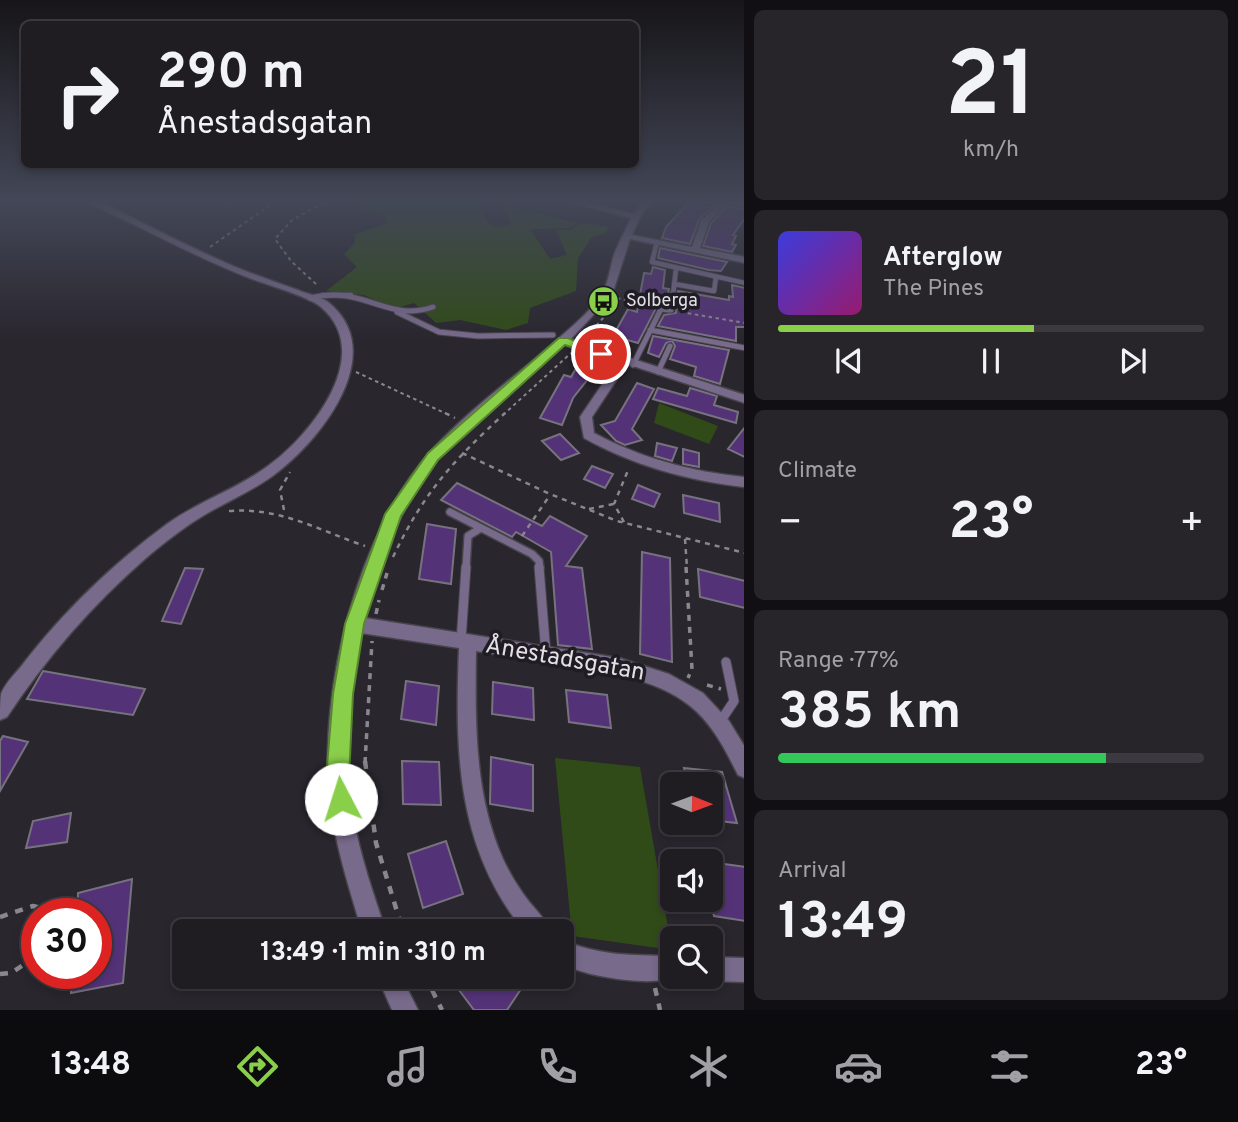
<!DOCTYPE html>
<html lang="en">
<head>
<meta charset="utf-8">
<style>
  :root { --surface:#1f1c22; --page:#27252a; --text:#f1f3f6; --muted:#a1a1a5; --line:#3c3a40; --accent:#89cf49 }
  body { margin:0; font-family:Overpass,sans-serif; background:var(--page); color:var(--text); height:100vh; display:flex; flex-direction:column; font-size:26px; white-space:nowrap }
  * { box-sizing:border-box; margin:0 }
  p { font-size:23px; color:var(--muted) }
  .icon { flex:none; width:38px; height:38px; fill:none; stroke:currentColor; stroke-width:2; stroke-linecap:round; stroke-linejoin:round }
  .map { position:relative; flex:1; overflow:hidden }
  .sheet { display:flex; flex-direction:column; gap:10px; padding:10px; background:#110f13; width:494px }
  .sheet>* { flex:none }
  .hud { position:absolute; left:21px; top:21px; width:618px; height:147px; border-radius:10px; box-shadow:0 4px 10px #0003,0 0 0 2px var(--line); background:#1f1c22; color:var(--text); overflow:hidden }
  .needle { width:46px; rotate:91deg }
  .fabs { position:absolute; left:660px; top:772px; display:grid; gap:14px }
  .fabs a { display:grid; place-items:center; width:63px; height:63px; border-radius:10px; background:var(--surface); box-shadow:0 4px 10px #0003,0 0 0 2px var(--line); font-size:35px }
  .speed { position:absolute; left:21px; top:898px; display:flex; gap:14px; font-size:35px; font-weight:700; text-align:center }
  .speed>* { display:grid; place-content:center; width:91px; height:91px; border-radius:50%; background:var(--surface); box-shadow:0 4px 10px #0003,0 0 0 2px var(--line); line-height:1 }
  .speed .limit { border:10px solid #d22; background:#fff; color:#111 }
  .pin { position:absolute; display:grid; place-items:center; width:60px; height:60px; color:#fff; margin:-30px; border:4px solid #fff; border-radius:50%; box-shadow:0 2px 7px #0007 }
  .me { position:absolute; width:77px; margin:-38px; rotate:355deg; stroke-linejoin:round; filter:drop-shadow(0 0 5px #0008) }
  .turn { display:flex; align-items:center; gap:24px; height:147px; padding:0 21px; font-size:32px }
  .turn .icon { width:91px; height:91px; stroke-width:2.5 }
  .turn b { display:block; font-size:49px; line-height:60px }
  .big { font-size:52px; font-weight:700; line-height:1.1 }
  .sheet .card { flex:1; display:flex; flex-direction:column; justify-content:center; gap:10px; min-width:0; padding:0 24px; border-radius:10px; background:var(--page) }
  .sheet .dial { align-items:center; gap:0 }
  .dial b { font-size:91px; line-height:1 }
  .song { display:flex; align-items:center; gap:21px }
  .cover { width:84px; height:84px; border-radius:10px; background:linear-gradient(135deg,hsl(240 70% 55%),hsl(320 70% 35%)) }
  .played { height:7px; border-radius:4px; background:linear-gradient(90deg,var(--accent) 60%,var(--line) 60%) }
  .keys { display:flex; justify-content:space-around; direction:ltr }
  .heat { display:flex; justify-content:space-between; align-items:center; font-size:38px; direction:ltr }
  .charge { height:10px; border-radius:5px; background:linear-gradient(90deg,#34c759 77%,var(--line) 0) }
  .trip { position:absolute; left:172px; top:919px; width:402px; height:70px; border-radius:10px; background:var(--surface); box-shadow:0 4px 10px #0003,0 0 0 2px var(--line); font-weight:700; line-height:70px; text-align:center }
  .tab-bar { display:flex; height:112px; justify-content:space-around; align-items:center; background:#0c0b0e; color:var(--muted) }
  .tab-bar .icon { width:49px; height:49px }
  .tab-bar .on { color:var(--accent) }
  .tab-bar b { font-size:32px; color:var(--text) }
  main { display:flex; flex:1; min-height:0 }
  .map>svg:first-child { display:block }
  .green { fill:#304b18 }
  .building { fill:#543278; stroke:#77737e; stroke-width:2 }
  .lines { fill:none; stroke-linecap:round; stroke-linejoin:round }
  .service-far3-casing { stroke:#47444b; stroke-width:6 }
  .service-far2-casing { stroke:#47444b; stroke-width:7 }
  .service-far1-casing { stroke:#47444b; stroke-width:10 }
  .service-casing { stroke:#47444b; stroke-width:11 }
  .minor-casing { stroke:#47444b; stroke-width:3 }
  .path-far3 { stroke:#8a878e; stroke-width:2; stroke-dasharray:3.5 3.5; stroke-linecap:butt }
  .path-far2 { stroke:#8a878e; stroke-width:2.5; stroke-dasharray:5 5; stroke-linecap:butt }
  .path-far1 { stroke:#8a878e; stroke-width:3.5; stroke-dasharray:6 6; stroke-linecap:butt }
  .path { stroke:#8a878e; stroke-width:4.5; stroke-dasharray:8 8; stroke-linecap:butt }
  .service-far3 { stroke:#786a8b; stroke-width:4.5 }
  .service-far2 { stroke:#786a8b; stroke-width:5 }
  .service-far1 { stroke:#786a8b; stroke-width:7 }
  .service { stroke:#786a8b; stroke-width:9 }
  .minor { fill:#786a8b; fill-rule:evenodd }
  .route { fill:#89cf49; stroke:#59872f; stroke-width:2 }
  .labels { text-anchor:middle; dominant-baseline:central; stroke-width:7; stroke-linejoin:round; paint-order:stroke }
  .far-poi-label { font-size:18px; fill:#e2dfe5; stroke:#1f1c24; text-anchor:start }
  .near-street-label { font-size:24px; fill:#e2dfe5; stroke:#1f1c24 }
</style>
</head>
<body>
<main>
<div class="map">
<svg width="745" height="1010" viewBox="0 0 745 1010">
  <rect width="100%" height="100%" fill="#29262e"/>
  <path class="green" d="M353,199H475L482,200C480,213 484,222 496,227L511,224L502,203L577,223L570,228L530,229L550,259L567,255L556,230H571L580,223L610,227L604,234L592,237L578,258L576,291L530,308L528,323L506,330L460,320L436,323L414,303L394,309L364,295L326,291L357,267L344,254L355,243V234L387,224L386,217C377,210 366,212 355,207Z
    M659,403L718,426L709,444L654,423Z
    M555,758L640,767L672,950L572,936Z"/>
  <path class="building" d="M692,199L716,203L699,220L690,244L662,238L666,227Z
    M728,206L745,210V218L733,235L736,236L732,244L736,245L732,252L703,246L711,223Z
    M660,248L727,262L721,271L709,270L658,258Z
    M653,267L665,270L663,288L669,289L666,304L657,306L638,343L613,336L628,309L637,312L644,273L651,274Z
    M732,285L745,288V327H736V341L658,326L664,315L676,313L678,291L729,300V296L733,297Z
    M653,336L729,350L720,384L694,376L696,367L670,359L675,346L672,341L666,343L659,357L648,353Z
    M581,360L599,365L573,398L562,425L540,418L564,375L571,377Z
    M637,383L654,389L632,429L642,440L625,445L616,441L601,425L615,421Z
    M658,388L687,396L690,388L717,396L714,405L738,412L736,423L653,399Z
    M745,427V457L728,449Z
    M560,434L579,453L561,460L542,441Z
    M657,443L677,448L672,461L655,456Z
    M683,449L699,453V467L683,464Z
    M592,466L613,474L605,488L584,479Z
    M457,483L542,526L550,516L587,536L566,566L582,568L592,649L558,645L551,552L516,532L512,537L441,500Z
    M638,485L660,494L654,507L632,499Z
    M683,495L719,503L720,522L684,513Z
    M427,524L456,529L451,584L419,579Z
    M642,552L670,558L672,662L640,654Z
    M185,568L203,569L181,624L162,621Z
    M698,569L745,581V608L700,597Z
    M43,671L145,689L133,715L27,699Z
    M406,681L439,686L436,725L401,719Z
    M493,682L533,688L534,720L492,714Z
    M566,690L607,695L611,728L569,722Z
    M3,736L28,742L0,791V741Z
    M491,757L533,765V811L490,804Z
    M402,761L439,762L441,805L403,804Z
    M684,768L722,772L737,823L710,820V784H688Z
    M71,813L67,842L26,848L33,821Z
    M446,841L463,894L423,908L408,854Z
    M710,862L745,867V921L714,916L710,899Z
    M132,879L123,983L71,993L72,973H96V914H77L78,893Z
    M457,976H511L521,989L507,1010H474L453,982Z"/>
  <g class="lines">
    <defs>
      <path id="service-far3" d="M725,199L745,205
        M657,242L652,262L745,283
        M674,284L714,291L716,277
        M323,295H351
        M673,295L676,269"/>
      <path id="service-far2" d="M310,298C363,284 387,323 433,307
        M397,312L439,332L478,336L553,335
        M650,330L745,348
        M633,365L661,309L671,310L673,293
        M658,372L670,346"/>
      <path id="service-far1" d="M450,512L532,554L539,561L540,568
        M466,568L468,536L481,528"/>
      <path id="service" d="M539,567L546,654
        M461,641L466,567
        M720,722L734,701L726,662"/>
      <path id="minor" d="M85,199H95C138,220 180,243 224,262C248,273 273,281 298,290C307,294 320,296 328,302C389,351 324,436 279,471C257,489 230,500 206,514C184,527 165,542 146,558C92,605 46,658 7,717L0,720C0,712 0,701 1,694C5,683 16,673 23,664C63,612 114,563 167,524C199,501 237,489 268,466C311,435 376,354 321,307C310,297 268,285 252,279C213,264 175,245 137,226C120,217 100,210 85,199Z
        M228,199H236L229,204L225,202Z
        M558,199H571L634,214L645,199H653L640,217L632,235L692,247L701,221L721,201L728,203L709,222L700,248L745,257V263L630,239L612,295L571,339L745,395V403L627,364L592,417L594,433C640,458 693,472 745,477V487C689,481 632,465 584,438L580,417L618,361L565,344C541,366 517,387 493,408C474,424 454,440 438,459C402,504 377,562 365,618L619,658L669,674L703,693L729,721L745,747V778L738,775C725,749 712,723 689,705C654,678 609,673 567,666C537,661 507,656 476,651C475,721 474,794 503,859C508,870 515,882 522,892C531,906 544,916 551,931H524C456,847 455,751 459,648L361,633C348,692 342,756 353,816C360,855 373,893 386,931H362C349,887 334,843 330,797C318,691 358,530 432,450C468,410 519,374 559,338C574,325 589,312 600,297C609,285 610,265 615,252C620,240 626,229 631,218Z
        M562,940C600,956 631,955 672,956V976H680C653,988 588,977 562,964Z
        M710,957L745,958V982L710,981L702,977L710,976Z
        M377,976H401L418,1010H392Z"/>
    </defs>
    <use href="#service-far3" class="service-far3-casing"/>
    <use href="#service-far2" class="service-far2-casing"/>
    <use href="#service-far1" class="service-far1-casing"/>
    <use href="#service" class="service-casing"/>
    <use href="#minor" class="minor-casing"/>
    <path class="path-far3" d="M210,247L279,199
      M316,284L291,261L275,239L292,220L331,199
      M617,298L651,307
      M681,312L745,323
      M587,336L604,317
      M356,372L449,415
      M503,415L571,353"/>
    <path class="path-far2" d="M445,413L455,418
      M462,453L550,494L617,521L745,553
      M589,509L614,504
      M284,510L280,490L290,472
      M229,511C280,507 318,530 365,546
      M624,522L614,504L629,468
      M522,536L550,495
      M685,539L687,568
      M393,557C424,492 452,462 505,413"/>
    <path class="path-far1" d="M686,567L692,669L688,678
      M382,590L387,573
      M376,614L379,600
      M707,685L721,689
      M365,763L372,641"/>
    <path class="path" d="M365,761L376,843L403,931
      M0,917L33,906L45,909L46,914
      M0,974L11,973L37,956
      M425,976L442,1010
      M655,988L660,1010"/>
    <use href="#service-far3" class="service-far3"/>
    <use href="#service-far2" class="service-far2"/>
    <use href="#service-far1" class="service-far1"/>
    <use href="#service" class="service"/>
    <use href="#minor" class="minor"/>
  </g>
  <linearGradient id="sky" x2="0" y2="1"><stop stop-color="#171519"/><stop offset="0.59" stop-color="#434757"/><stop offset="1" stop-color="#434757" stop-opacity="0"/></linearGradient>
  <rect width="745" height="340" fill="url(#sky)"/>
  <path class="route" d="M559,338H568L607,354L601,358L565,345L438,460L401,516L364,624L353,694L349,778L353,799L350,807L341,811L333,807L326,778L333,694L345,624L385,514L428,453Z"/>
  <defs>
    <symbol id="bus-disc" viewBox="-11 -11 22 22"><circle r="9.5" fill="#89cf49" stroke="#1f1c24"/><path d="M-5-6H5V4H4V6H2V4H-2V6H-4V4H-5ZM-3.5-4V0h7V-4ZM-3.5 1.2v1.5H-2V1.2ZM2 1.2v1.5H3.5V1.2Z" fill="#111"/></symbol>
  </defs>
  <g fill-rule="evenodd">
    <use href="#bus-disc" x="586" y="284" width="35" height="35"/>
  </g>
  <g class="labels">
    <g class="far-poi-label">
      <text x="626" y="301">Solberga</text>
    </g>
    <g class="near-street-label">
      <text transform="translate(565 660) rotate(10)">Ånestadsgatan</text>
    </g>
  </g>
</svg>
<div class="fabs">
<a><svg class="needle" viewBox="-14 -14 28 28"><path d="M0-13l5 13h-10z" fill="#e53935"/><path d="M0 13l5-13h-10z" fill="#a1a1a5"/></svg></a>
<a><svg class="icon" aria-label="sound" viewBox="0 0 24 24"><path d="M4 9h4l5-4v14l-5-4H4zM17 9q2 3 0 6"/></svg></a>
<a><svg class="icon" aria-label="search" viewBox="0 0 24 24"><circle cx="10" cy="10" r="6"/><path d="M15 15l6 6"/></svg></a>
</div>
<div class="speed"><div class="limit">30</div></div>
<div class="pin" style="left:601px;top:354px;background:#d93025"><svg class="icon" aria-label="arrive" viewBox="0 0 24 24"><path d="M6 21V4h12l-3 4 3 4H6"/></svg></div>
<svg class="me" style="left:341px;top:799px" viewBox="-20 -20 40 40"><circle r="19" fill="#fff"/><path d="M0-13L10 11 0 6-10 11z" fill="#89cf49"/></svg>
<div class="trip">13:49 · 1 min · 310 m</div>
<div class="hud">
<div class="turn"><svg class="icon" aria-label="right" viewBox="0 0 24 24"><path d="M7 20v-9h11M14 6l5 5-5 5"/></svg><div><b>290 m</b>Ånestadsgatan</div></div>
</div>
</div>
<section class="sheet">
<div class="card dial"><b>21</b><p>km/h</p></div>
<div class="card">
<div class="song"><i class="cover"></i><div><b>Afterglow</b><p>The Pines</p></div></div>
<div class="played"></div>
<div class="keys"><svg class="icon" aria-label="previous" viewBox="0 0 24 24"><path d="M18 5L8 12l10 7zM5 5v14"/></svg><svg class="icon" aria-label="pause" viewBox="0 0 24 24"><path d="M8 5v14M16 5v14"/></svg><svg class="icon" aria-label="next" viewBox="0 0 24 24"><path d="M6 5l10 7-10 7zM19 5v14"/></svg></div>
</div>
<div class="card"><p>Climate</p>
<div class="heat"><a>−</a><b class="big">23°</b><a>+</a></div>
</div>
<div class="card"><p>Range · 77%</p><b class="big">385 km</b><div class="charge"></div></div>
<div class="card"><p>Arrival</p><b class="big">13:49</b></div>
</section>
</main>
<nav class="tab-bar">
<b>13:48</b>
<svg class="icon on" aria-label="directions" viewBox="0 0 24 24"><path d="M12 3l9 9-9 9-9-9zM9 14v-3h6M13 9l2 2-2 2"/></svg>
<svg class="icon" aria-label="music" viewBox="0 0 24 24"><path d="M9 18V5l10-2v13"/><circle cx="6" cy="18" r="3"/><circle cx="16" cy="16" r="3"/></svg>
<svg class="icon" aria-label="phone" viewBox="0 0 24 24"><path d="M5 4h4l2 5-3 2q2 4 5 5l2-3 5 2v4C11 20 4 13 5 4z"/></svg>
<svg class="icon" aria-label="climate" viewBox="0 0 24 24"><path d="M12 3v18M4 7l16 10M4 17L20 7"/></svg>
<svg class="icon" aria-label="car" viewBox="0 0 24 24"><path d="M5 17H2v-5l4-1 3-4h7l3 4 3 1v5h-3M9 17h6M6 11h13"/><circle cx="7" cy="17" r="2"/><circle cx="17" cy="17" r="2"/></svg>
<svg class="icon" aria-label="filters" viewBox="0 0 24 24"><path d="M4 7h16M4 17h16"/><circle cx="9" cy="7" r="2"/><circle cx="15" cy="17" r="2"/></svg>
<b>23°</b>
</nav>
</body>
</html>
